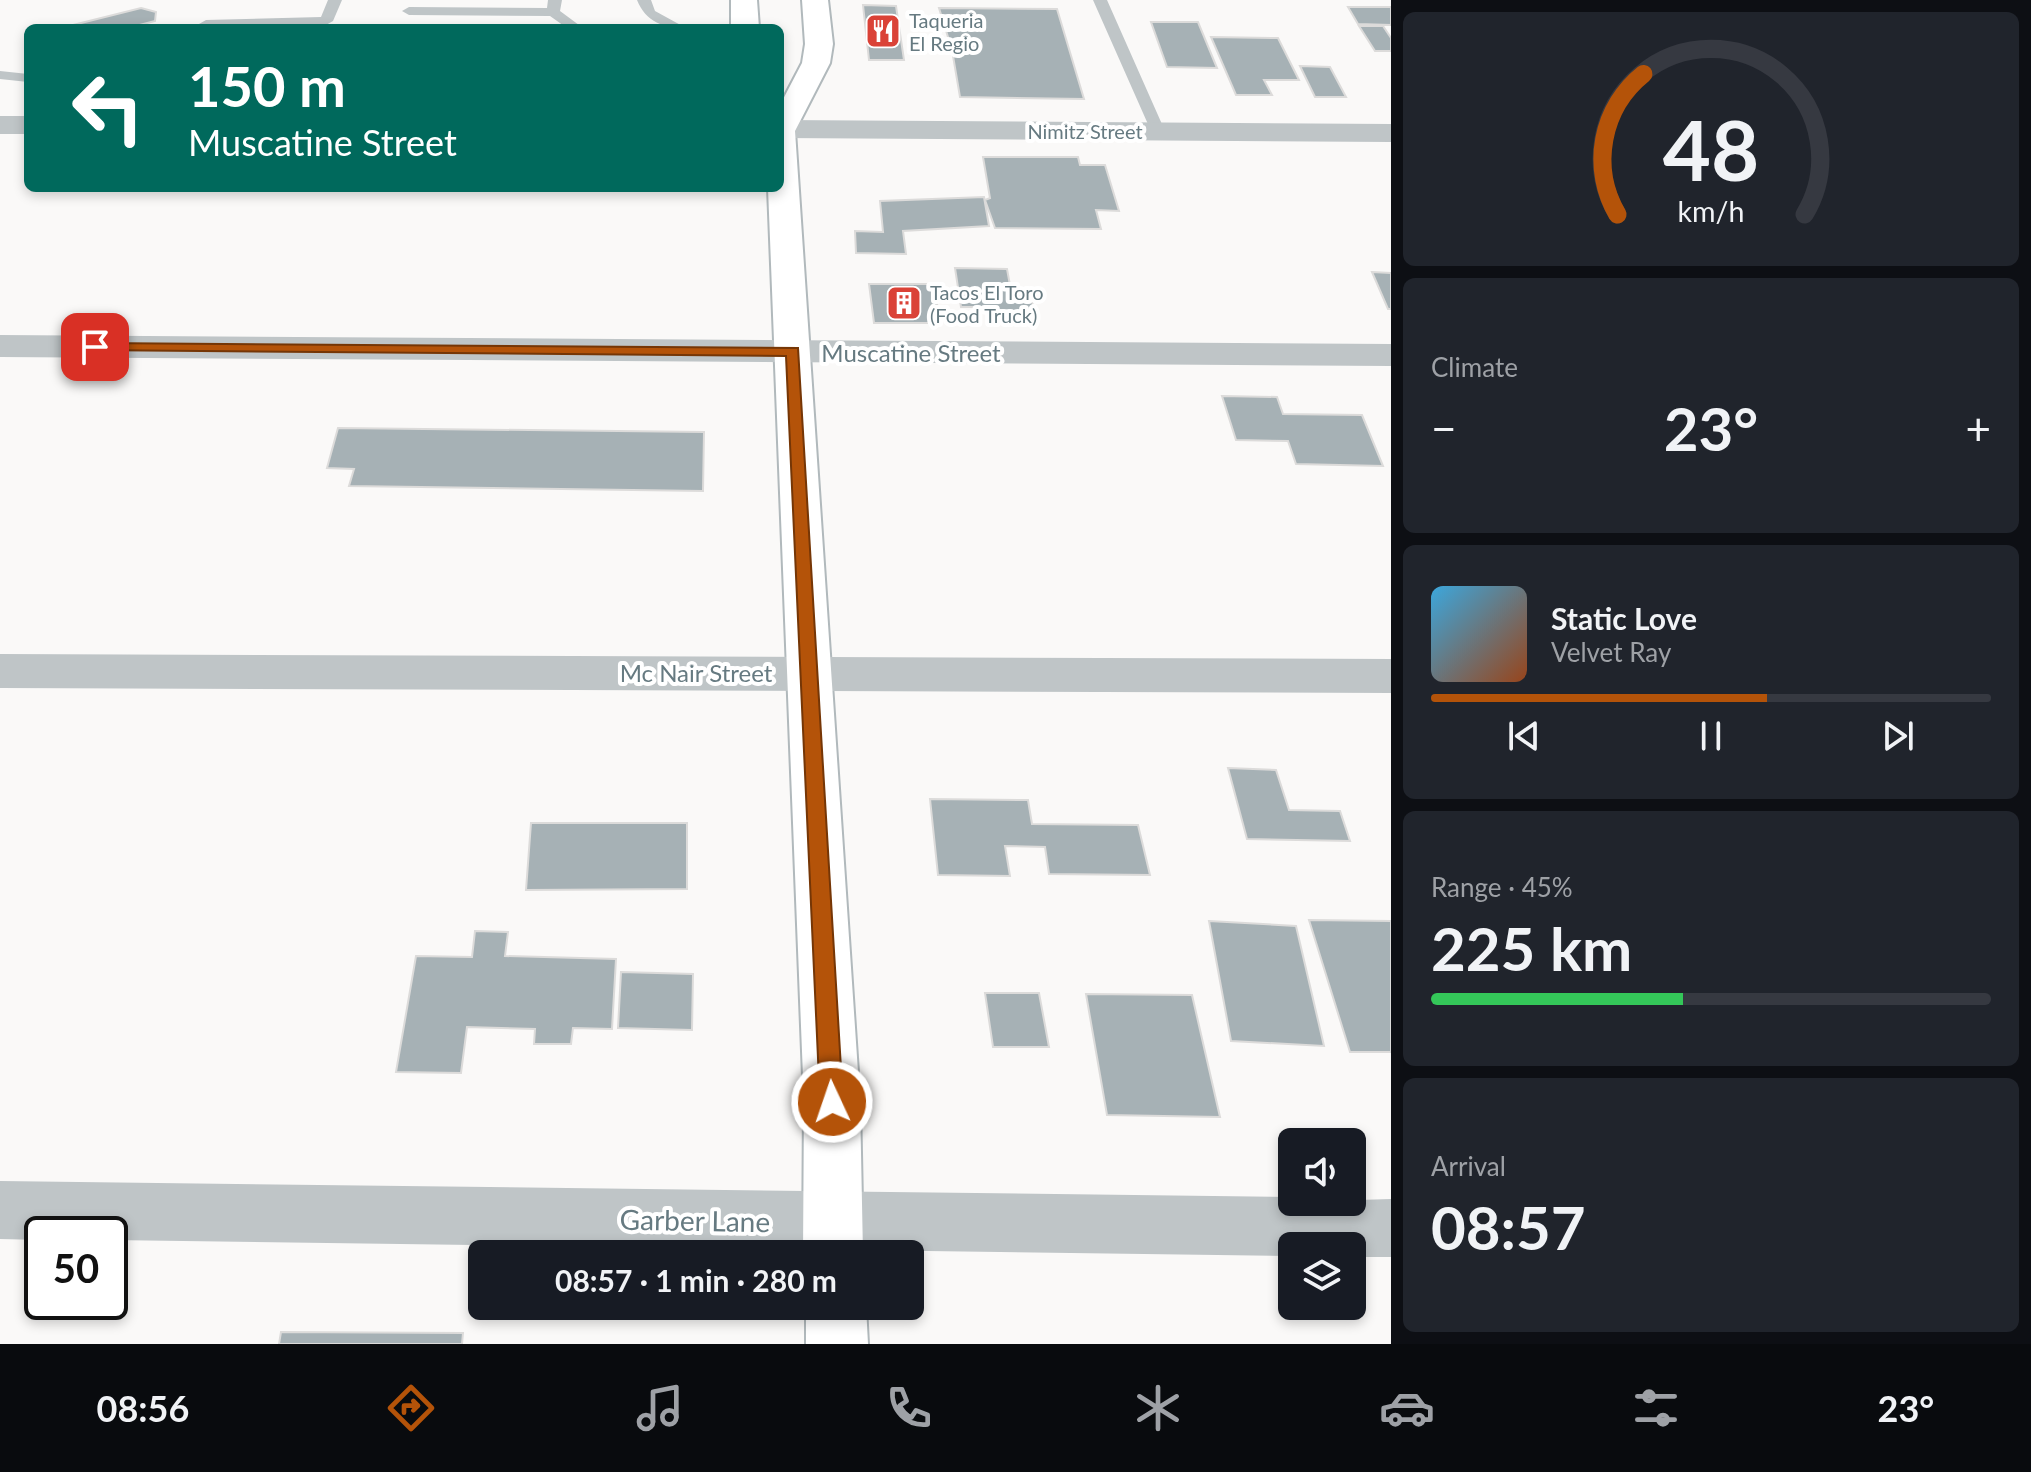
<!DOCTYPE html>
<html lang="en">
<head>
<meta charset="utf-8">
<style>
  :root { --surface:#171b24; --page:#20242c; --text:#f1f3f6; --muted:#9ea1a6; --line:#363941; --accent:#b45309 }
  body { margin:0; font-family:Lato,sans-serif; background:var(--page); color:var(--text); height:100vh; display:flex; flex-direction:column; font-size:30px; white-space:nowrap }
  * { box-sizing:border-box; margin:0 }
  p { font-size:26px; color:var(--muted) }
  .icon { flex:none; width:44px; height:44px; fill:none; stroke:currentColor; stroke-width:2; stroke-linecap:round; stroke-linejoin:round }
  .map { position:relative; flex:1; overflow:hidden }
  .drawer { display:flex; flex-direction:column; gap:12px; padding:12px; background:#0d0f14; width:640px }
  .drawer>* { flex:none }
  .hud { position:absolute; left:24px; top:24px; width:760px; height:168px; border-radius:12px; box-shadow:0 4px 12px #0003; background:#00695c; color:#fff; overflow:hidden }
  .controls { position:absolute; left:1278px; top:1128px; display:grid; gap:16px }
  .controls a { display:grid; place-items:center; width:88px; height:88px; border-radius:12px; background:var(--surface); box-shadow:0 4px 12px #0003; font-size:40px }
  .speed { position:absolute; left:24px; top:1216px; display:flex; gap:16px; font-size:40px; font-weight:700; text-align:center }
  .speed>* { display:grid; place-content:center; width:104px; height:104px; border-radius:50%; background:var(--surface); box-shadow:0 4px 12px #0003; line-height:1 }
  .speed .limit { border:4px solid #111; border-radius:12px; background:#fff; color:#111 }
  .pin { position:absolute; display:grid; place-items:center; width:68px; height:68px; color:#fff; margin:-34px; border-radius:16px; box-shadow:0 4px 12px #0006 }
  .me { position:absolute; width:88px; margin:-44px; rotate:357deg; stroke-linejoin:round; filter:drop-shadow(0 0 6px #0008) }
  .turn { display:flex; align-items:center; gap:28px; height:168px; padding:0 32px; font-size:36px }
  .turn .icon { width:104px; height:104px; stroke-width:2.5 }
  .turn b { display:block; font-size:56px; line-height:68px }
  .big { font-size:60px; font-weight:700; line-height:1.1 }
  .drawer .widget { flex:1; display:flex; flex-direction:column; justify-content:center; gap:12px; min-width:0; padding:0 28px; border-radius:12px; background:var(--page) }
  .drawer .dial { align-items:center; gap:0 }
  .dial svg { height:208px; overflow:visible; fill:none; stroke:var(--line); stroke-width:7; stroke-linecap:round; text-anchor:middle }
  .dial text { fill:var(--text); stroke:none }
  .song { display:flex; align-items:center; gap:24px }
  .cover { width:96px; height:96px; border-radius:12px; background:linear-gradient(135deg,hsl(200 70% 55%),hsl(20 70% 35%)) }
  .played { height:8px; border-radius:4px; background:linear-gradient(90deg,var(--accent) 60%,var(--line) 60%) }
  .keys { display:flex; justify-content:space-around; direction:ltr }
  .heat { display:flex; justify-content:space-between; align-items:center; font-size:44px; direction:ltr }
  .charge { height:12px; border-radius:6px; background:linear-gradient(90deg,#34c759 45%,var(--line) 0) }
  .trip { position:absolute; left:468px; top:1240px; width:456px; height:80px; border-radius:12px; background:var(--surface); box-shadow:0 4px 12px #0003; font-weight:700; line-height:80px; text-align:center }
  .tab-bar { display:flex; height:128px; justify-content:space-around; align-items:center; background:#090b0e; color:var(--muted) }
  .tab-bar .icon { width:56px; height:56px }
  .tab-bar .selected { color:var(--accent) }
  .tab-bar b { font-size:36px; color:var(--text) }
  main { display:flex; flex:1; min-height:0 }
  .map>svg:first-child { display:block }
  .building { fill:#a6b1b5; stroke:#dcdbda; stroke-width:2 }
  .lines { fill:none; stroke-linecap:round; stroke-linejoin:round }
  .secondary-casing { stroke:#b1b9bc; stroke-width:4 }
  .lane { fill:#bfc5c7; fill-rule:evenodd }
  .street { fill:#bfc5c7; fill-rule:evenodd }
  .secondary { fill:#fff; fill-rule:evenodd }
  .route { fill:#b45309; stroke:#753606; stroke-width:2 }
  .labels { text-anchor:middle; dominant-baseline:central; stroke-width:8; stroke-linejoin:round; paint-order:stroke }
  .far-poi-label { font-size:20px; fill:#667a81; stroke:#fff; text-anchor:start }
  .far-street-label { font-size:20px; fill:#667a81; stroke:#fff }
  .street-label { font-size:24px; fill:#667a81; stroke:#fff }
  .near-street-label { font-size:28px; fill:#667a81; stroke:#fff }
</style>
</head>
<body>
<main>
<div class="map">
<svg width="1391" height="1344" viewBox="0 0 1391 1344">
  <rect width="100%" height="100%" fill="#faf9f8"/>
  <path class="building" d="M863,5L896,6L904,60H869Z
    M1348,7H1391V25L1358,24Z
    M141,8L156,12L155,21L128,28H61Z
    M939,8L1057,9L1084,99L960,97L952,50Z
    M1151,22H1198L1217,68L1167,67Z
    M1359,26H1383L1391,38V51H1375Z
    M1211,37L1278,38L1299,80H1264L1272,95H1236Z
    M1300,66L1330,67L1346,97H1315Z
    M983,157H1078L1080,165H1105L1119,211L1096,210L1101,229L995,228L985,200L990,198Z
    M984,197L989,226L903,231L906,254L856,253L855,231L883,232L880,201Z
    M955,268L1007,269L1012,296H1031L1037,324H1000L996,307H961Z
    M1372,272L1391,273V309H1388Z
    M869,284H934L940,323H874Z
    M1222,396L1277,397L1283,414L1362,415L1383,466L1296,464L1288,441L1236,440Z
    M338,428L704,432L703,491L349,486L354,469L327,468Z
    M1228,768L1276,770L1289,810L1340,811L1350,841L1247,839Z
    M930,799L1028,800L1032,824L1138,825L1150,875L1049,874L1045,847L1005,846L1010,876L938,875Z
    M531,823H687V889L526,890Z
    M1309,920L1391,921V1052H1350Z
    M1209,921L1296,926L1324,1046L1231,1041Z
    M475,931L508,932L505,956L616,959L612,1029L573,1028L571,1044H534L535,1029L467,1027L461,1073L396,1072L416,956L472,957Z
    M621,972L693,974L692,1030L618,1028Z
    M985,993H1039L1049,1047H993Z
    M1086,994L1192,995L1220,1117L1107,1115Z
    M281,1332L463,1333L462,1344H279Z"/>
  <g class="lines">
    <defs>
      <path id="secondary" d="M731,0H757L759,28H731Z
        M802,0H828L833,44L830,63L795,131L860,1102L863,1254H803L804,1102L768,188H780V105L802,63L805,44Z
        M806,1306H866L868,1344H806Z"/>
    </defs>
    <use href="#secondary" class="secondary-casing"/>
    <path class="lane" d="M328,0H342L333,21L326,25L192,28L206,20L321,17Z
      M548,0H562L560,11L583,28H567L550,16L409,15L402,11L409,7L547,8Z
      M637,0H651L655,11L686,28C663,28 646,22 637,0Z
      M1093,0H1107L1165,131L1163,134H1153L1151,131Z
      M0,71L28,74V82L0,79Z"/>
    <path class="street" d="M0,116H28V134H0Z
      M780,120L1391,124V142L780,138Z
      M0,335L1391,344V366L0,357Z
      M0,654L1391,659V693L0,688Z
      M0,1181L1292,1197V1202L1391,1199V1257H1352V1246H1292V1256L110,1240V1234H42V1240L0,1239Z"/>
    <use href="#secondary" class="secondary"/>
  </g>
  <path class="route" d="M95,343L798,348L843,1102L840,1110L832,1113L824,1110L820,1102L786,356L90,350V344Z"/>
  <defs>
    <symbol id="restaurant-square" viewBox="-11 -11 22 22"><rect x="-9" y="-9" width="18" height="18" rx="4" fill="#da4237" stroke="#fff"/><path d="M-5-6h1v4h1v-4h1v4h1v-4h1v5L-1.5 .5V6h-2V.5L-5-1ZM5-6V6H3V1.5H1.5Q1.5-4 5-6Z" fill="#fff"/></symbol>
    <symbol id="building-square" viewBox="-11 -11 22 22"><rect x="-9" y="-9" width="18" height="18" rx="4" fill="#da4237" stroke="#fff"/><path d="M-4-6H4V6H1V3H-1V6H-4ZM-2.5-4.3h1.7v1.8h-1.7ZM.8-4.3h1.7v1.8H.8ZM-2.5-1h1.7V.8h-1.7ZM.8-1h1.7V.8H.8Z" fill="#fff"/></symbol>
  </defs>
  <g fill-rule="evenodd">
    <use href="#restaurant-square" x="863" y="11" width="40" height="40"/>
    <use href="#building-square" x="884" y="283" width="40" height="40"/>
  </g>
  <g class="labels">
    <g class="far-poi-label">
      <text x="909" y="20">Taqueria<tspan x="909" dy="23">El Regio</tspan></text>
      <text x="930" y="292">Tacos El Toro<tspan x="930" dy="23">(Food Truck)</tspan></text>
    </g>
    <g class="far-street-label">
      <text x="1085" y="131">Nimitz Street</text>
    </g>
    <g class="street-label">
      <text x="911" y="352">Muscatine Street</text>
      <text x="696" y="672">Mc Nair Street</text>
    </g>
    <g class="near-street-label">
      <text transform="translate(695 1220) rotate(1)">Garber Lane</text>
    </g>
  </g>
</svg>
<div class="controls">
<a><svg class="icon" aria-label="sound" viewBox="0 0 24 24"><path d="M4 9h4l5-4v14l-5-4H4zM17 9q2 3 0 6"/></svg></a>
<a><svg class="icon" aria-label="layers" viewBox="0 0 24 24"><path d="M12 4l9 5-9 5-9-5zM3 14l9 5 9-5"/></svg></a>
</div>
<div class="speed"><div class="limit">50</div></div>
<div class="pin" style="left:95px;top:347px;background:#d93025"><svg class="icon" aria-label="arrive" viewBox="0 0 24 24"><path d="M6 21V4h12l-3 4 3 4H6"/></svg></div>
<svg class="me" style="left:832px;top:1102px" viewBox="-20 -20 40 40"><circle r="17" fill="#b45309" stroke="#fff" stroke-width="3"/><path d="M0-11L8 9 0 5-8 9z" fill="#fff"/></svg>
<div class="trip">08:57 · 1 min · 280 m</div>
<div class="hud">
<div class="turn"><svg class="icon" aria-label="left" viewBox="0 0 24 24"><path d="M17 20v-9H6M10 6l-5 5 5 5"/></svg><div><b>150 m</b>Muscatine Street</div></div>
</div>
</div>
<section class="drawer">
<div class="widget dial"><svg viewBox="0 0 100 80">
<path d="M14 69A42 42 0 1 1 86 69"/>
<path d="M14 69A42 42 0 0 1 24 15" stroke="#b45309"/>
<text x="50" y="56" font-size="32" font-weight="700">48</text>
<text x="50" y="72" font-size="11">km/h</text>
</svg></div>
<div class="widget"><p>Climate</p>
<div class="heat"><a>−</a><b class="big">23°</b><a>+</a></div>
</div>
<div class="widget">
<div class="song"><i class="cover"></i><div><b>Static Love</b><p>Velvet Ray</p></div></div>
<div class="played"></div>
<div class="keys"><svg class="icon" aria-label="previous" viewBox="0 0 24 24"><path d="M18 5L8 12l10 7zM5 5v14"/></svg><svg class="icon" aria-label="pause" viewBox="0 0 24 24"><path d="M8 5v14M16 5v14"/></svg><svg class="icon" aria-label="next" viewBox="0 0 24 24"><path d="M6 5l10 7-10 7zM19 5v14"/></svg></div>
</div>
<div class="widget"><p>Range · 45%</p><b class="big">225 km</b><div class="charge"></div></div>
<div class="widget"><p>Arrival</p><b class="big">08:57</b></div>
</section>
</main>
<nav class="tab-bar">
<b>08:56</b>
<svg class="icon selected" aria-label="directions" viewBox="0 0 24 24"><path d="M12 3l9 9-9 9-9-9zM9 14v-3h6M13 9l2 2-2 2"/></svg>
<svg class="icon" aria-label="music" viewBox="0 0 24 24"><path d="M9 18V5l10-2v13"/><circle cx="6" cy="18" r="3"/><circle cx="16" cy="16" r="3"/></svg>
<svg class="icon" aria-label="phone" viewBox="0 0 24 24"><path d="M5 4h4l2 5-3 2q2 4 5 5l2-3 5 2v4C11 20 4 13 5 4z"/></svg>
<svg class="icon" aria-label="climate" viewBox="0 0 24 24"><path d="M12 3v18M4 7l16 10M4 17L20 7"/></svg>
<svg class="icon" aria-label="car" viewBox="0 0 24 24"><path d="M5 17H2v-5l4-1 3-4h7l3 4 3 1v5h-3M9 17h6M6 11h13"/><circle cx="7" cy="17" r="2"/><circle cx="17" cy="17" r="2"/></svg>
<svg class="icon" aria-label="filters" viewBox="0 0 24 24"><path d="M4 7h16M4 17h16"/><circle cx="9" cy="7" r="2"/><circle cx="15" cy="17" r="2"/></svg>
<b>23°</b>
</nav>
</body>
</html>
